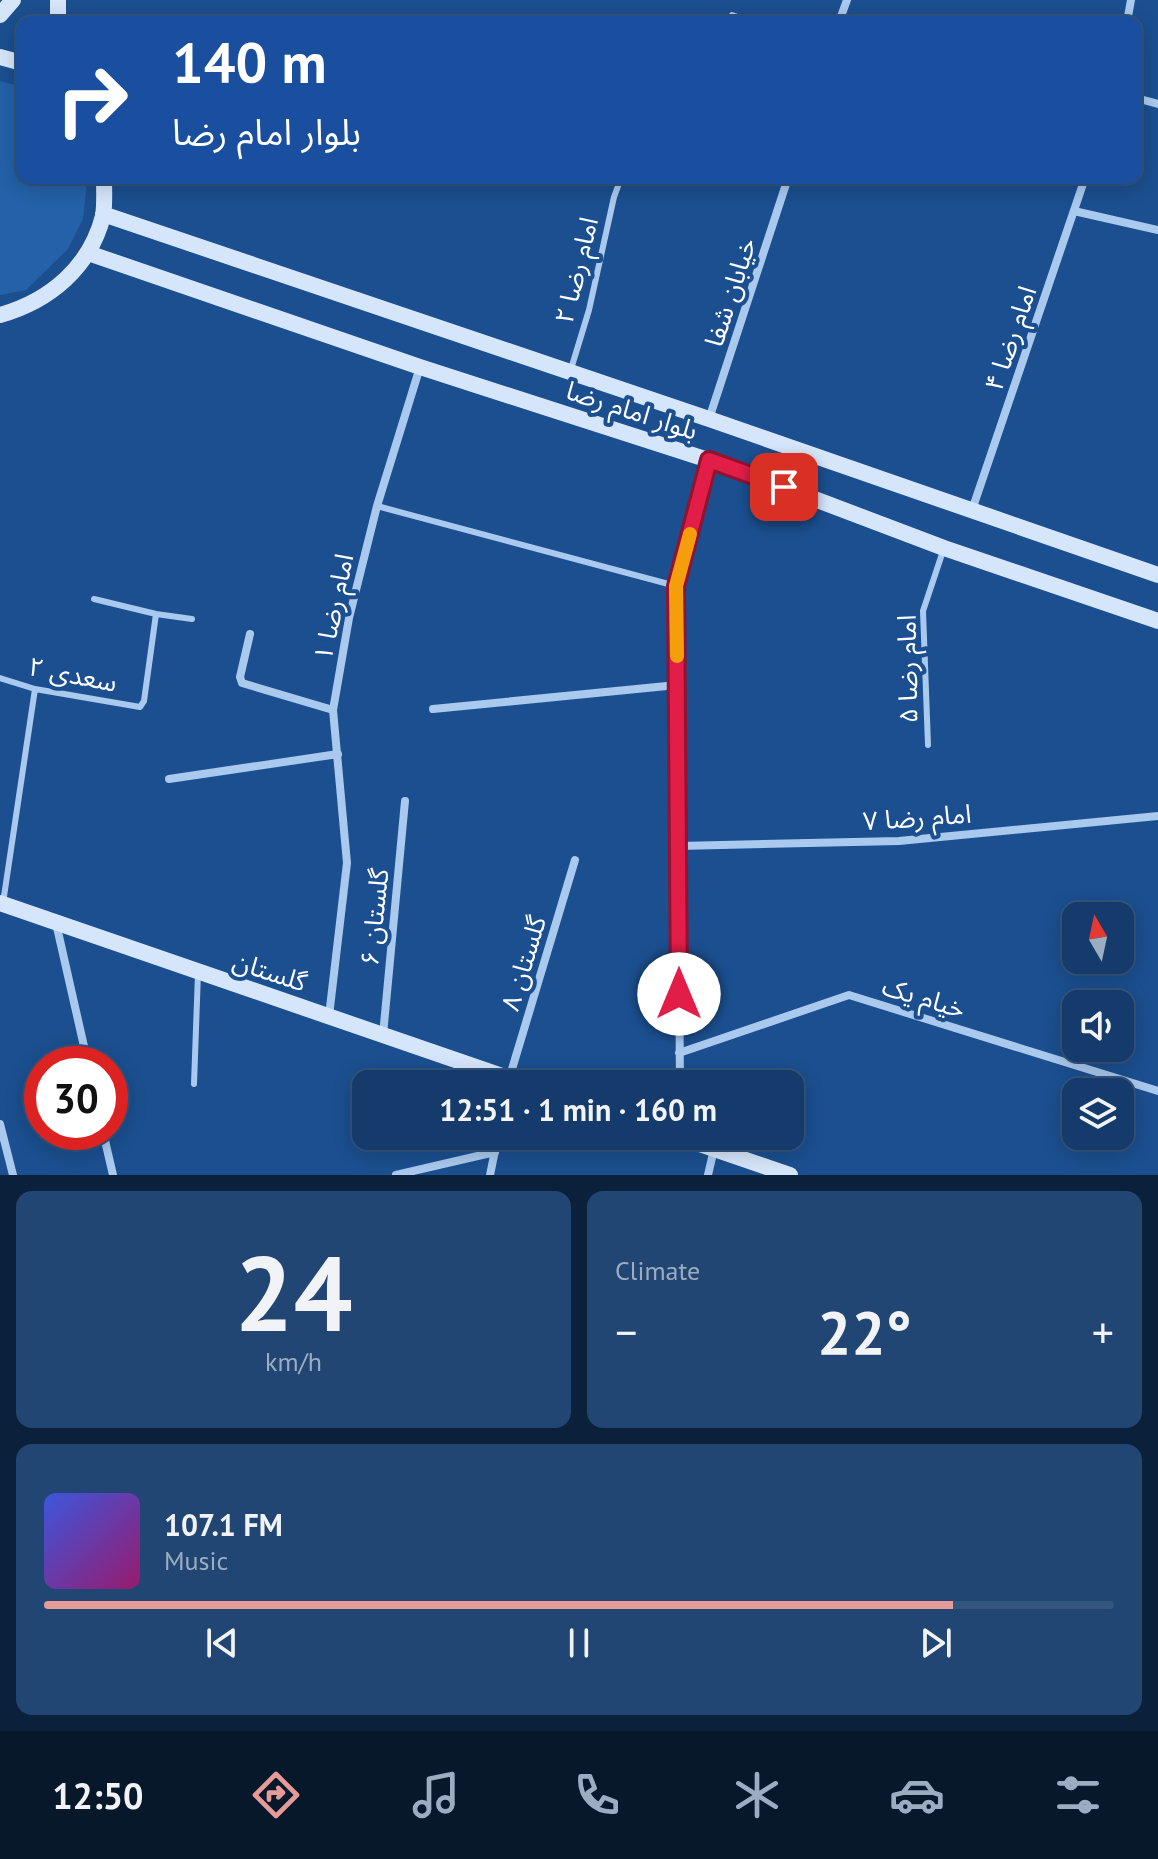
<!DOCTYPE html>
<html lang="en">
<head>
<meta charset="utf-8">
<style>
  :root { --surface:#143b6b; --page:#214673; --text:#f1f3f6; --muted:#9dadc1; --line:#33557e; --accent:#e69b98 }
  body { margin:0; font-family:"PT Sans","Noto Sans Arabic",sans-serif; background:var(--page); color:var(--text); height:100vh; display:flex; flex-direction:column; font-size:30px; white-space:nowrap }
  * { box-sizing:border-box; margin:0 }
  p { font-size:26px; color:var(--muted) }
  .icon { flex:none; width:44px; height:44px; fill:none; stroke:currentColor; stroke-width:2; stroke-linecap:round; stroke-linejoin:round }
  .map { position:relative; height:1175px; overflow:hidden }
  .panel { display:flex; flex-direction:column; gap:16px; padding:16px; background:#0b203b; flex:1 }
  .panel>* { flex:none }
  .top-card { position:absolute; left:16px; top:16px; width:1126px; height:168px; border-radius:16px; box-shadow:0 4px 20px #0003,0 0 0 2px var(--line); background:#1a4fa0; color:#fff; overflow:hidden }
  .needle { width:52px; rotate:351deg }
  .controls { position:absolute; left:1062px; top:902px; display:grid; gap:16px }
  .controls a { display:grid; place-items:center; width:72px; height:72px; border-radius:16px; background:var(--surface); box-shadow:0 4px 20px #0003,0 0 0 2px var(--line); font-size:40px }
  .speed { position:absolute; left:24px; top:1046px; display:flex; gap:16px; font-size:40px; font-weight:700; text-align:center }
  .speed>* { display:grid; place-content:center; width:104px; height:104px; border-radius:50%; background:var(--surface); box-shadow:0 4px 20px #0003,0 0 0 2px var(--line); line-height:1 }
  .speed .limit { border:12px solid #d22; background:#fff; color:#111 }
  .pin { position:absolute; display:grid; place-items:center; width:68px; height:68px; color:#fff; margin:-34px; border-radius:16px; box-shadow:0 4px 12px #0006 }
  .me { position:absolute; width:88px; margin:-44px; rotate:0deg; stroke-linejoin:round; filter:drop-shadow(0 0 6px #0008) }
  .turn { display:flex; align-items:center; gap:28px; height:168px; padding:0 24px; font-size:36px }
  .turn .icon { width:104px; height:104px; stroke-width:2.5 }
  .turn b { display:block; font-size:56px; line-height:68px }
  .big { font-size:60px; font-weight:600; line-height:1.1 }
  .panel .tile { flex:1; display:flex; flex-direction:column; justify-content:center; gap:12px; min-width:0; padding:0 28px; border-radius:16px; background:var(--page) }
  .panel .dial { align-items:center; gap:0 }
  .dial b { font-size:104px; line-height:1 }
  .song { display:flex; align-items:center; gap:24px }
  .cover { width:96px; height:96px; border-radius:12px; background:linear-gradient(135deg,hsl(230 70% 55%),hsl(320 70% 35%)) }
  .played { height:8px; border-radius:4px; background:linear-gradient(90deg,var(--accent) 85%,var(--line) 85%) }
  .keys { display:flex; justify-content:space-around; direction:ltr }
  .heat { display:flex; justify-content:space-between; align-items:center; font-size:44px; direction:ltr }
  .panel .tiles { flex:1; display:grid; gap:16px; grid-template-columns:1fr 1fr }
  .tile:last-child { grid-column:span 2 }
  .trip { position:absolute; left:352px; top:1070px; width:452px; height:80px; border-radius:16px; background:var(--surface); box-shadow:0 4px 20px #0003,0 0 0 2px var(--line); font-weight:600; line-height:80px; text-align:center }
  .tabs { display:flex; height:128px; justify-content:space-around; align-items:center; background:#08182b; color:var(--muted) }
  .tabs .icon { width:56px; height:56px }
  .tabs .current { color:var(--accent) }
  .tabs b { font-size:36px; color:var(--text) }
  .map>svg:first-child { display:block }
  .green { fill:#2461a8 }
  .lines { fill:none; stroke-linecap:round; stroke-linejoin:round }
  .lane { stroke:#a9c9ee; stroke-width:6 }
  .street { stroke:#a9c9ee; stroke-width:8 }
  .secondary { stroke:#d6e6fa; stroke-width:16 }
  .route-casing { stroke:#92132f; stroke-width:20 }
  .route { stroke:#e11d48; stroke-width:14 }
  .slow { stroke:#f59e0b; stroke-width:14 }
  .labels { text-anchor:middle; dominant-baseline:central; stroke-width:8; stroke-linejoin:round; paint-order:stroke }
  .street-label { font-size:26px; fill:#fff; stroke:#1b4f8f }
</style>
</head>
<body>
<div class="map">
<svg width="1158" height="1175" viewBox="0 0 1158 1175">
  <rect width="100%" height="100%" fill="#1b4f8f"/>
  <path class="green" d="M0,81L22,87V178H86L87,182L83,219L68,249L26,290L0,295Z"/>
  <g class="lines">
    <path class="lane" d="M732,15L752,22
      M571,369L589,310L614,197L621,178
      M377,506L676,586
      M94,599L156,614L192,619
      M0,678L35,689L140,707L144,701L156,614
      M928,745L923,611L944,548
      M3,903L35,689
      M194,1084L198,973"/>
    <path class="street" d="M839,22L847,0
      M1127,22L1131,0
      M1136,98L1158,104
      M1074,211L1158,230
      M709,419L788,178
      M972,510L1085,178
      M250,634L240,677L242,683L333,710
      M433,709L677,685
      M169,779L338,754
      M678,846L899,841L1158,816
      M56,923L88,1064
      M329,1016L347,863L333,710L349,618L377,506L420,367
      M383,1035L405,801
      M679,1053L849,995L1158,1091
      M509,1079L575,860
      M680,1084L676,586L709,460
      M0,1124L13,1175
      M103,1132L113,1175
      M396,1175L495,1152
      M490,1175L498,1136
      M708,1175L714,1149"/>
    <path class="secondary" d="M58,0V22
      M0,15L13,0
      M0,57L22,63
      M103,214L709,419L1158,575
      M88,253L420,367L730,467L944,548L1158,621
      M0,315C50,301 90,267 103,216C105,204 104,190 104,178
      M0,903L525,1084
      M676,1136L790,1175"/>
  </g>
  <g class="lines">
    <defs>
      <path id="route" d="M679,994L676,586L709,460L784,487"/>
    </defs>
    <use href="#route" class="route-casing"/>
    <use href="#route" class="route"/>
    <path class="slow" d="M677,656L676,586L690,534"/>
  </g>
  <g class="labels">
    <g class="street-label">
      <text transform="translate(576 270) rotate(-76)">امام رضا ۲</text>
      <text transform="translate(730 292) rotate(-72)">خیابان شفا</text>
      <text transform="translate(1010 338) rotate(-71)">امام رضا ۴</text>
      <text transform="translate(632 410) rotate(18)">بلوار امام رضا</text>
      <text transform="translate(333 607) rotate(-78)">امام رضا ۱</text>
      <text transform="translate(907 669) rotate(-91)">امام رضا ۵</text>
      <text transform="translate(73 674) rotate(11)">سعدی ۲</text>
      <text transform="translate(917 817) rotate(-4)">امام رضا ۷</text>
      <text transform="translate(374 917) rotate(-84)">گلستان ۶</text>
      <text transform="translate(523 963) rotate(-73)">گلستان ۸</text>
      <text transform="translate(270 971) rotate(18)">گلستان</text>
      <text transform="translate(924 997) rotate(17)">خیام یک</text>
    </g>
  </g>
</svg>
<div class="controls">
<a><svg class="needle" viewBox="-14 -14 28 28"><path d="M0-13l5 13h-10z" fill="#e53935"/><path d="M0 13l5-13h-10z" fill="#9dadc1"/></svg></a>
<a><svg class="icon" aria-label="sound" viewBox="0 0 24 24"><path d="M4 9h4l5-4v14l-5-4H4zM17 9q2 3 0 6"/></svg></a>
<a><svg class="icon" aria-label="layers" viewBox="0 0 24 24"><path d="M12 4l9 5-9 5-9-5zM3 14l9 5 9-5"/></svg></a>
</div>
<div class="speed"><div class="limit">30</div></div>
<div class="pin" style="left:784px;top:487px;background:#d93025"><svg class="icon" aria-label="arrive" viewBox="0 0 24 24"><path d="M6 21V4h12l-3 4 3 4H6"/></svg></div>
<svg class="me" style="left:679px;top:994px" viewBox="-20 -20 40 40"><circle r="19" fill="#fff"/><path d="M0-13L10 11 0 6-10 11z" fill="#e11d48"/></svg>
<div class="trip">12:51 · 1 min · 160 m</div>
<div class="top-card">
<div class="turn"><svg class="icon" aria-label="right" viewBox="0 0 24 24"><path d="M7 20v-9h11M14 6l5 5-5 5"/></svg><div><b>140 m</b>بلوار امام رضا</div></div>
</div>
</div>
<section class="panel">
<div class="tiles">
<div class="tile dial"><b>24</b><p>km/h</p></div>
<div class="tile"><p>Climate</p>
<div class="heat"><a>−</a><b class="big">22°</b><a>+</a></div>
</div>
<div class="tile">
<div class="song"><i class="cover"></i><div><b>107.1 FM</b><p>Music</p></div></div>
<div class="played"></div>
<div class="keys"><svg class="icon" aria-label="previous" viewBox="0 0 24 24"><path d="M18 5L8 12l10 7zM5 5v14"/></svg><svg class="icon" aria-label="pause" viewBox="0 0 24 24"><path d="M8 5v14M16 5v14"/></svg><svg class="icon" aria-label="next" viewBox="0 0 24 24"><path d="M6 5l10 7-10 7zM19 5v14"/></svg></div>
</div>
</div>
</section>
<nav class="tabs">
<b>12:50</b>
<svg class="icon current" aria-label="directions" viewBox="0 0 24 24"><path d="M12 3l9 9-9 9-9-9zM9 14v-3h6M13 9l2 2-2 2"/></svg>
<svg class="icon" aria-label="music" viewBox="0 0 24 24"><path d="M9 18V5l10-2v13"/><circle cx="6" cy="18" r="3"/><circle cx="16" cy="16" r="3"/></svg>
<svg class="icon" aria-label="phone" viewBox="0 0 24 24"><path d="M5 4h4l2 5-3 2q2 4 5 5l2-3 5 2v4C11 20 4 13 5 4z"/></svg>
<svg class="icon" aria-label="climate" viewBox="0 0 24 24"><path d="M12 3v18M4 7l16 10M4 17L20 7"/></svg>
<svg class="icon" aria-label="car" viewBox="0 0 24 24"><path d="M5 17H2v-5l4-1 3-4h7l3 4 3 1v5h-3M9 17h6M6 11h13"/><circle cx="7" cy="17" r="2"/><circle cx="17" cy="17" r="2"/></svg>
<svg class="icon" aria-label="filters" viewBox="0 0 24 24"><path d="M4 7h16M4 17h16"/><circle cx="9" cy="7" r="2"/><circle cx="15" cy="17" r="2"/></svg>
</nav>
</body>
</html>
